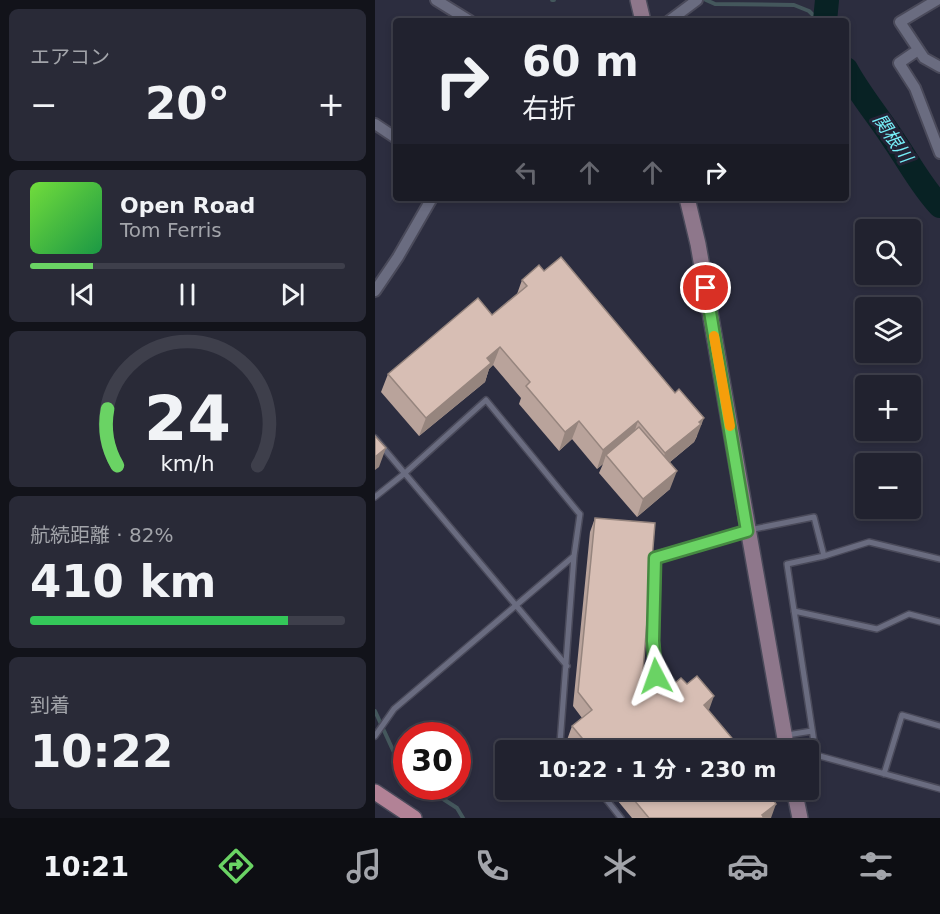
<!DOCTYPE html>
<html lang="ja">
<head>
<meta charset="utf-8">
<style>
  :root { --surface:#21222f; --page:#292a37; --text:#f1f3f6; --muted:#a2a4aa; --line:#3e3f4b; --accent:#6ad364 }
  body { margin:0; font-family:"DejaVu Sans","Noto Sans JP",sans-serif; background:var(--page); color:var(--text); height:100vh; display:flex; flex-direction:column; font-size:22px; white-space:nowrap }
  * { box-sizing:border-box; margin:0 }
  p { font-size:20px; color:var(--muted) }
  .icon { flex:none; width:33px; height:33px; fill:none; stroke:currentColor; stroke-width:2; stroke-linecap:round; stroke-linejoin:round }
  .map { position:relative; flex:1; overflow:hidden }
  .sheet { display:flex; flex-direction:column; gap:9px; padding:9px; background:#12131a; width:375px }
  .sheet>* { flex:none }
  .hud { position:absolute; left:18px; top:18px; width:456px; height:183px; border-radius:6px; box-shadow:0 3px 9px #0003,0 0 0 2px var(--line); background:#21222f; color:var(--text); overflow:hidden }
  .tools { position:absolute; left:480px; top:219px; display:grid; gap:12px }
  .tools a { display:grid; place-items:center; width:66px; height:66px; border-radius:6px; background:var(--surface); box-shadow:0 3px 9px #0003,0 0 0 2px var(--line); font-size:30px }
  .speed { position:absolute; left:18px; top:722px; display:flex; gap:12px; font-size:30px; font-weight:700; text-align:center }
  .speed>* { display:grid; place-content:center; width:78px; height:78px; border-radius:50%; background:var(--surface); box-shadow:0 3px 9px #0003,0 0 0 2px var(--line); line-height:1 }
  .speed .limit { border:9px solid #d22; background:#fff; color:#111 }
  .pin { position:absolute; display:grid; place-items:center; width:51px; height:51px; color:#fff; margin:-26px; border:3px solid #fff; border-radius:50%; box-shadow:0 2px 6px #0007 }
  .me { position:absolute; width:66px; margin:-33px; rotate:356deg; stroke-linejoin:round; filter:drop-shadow(0 0 4px #0008) }
  .turn { display:flex; align-items:center; gap:21px; height:126px; padding:0 30px; font-size:27px }
  .turn .icon { width:78px; height:78px; stroke-width:2.5 }
  .turn b { display:block; font-size:42px; line-height:51px }
  .lanes { display:flex; align-items:center; height:57px; padding:0 30px; background:#0003; justify-content:center; gap:30px; direction:ltr }
  .lanes .off { opacity:.35 }
  .big { font-size:45px; font-weight:700; line-height:1.1 }
  .sheet .tile { flex:1; display:flex; flex-direction:column; justify-content:center; gap:9px; min-width:0; padding:0 21px; border-radius:9px; background:var(--page) }
  .sheet .dial { align-items:center; gap:0 }
  .dial svg { height:156px; overflow:visible; fill:none; stroke:var(--line); stroke-width:7; stroke-linecap:round; text-anchor:middle }
  .dial text { fill:var(--text); stroke:none }
  .song { display:flex; align-items:center; gap:18px }
  .cover { width:72px; height:72px; border-radius:9px; background:linear-gradient(135deg,hsl(100 70% 55%),hsl(140 70% 35%)) }
  .played { height:6px; border-radius:3px; background:linear-gradient(90deg,var(--accent) 20%,var(--line) 20%) }
  .keys { display:flex; justify-content:space-around; direction:ltr }
  .heat { display:flex; justify-content:space-between; align-items:center; font-size:33px; direction:ltr }
  .charge { height:9px; border-radius:4px; background:linear-gradient(90deg,#34c759 82%,var(--line) 0) }
  .trip { position:absolute; left:120px; top:740px; width:324px; height:60px; border-radius:6px; background:var(--surface); box-shadow:0 3px 9px #0003,0 0 0 2px var(--line); font-weight:700; line-height:60px; text-align:center }
  .dock { display:flex; height:96px; justify-content:space-around; align-items:center; background:#0d0e13; color:var(--muted) }
  .dock .icon { width:42px; height:42px }
  .dock .current { color:var(--accent) }
  .dock b { font-size:27px; color:var(--text) }
  main { display:flex; flex:1; min-height:0 }
  .map>svg:first-child { display:block }
  .lines { fill:none; stroke-linecap:round; stroke-linejoin:round }
  .stream { stroke:#44575c; stroke-width:4 }
  .river { stroke:#082224; stroke-width:24 }
  .lane-casing { stroke:#4a4a5a; stroke-width:8 }
  .street-casing { stroke:#4a4a5a; stroke-width:14 }
  .secondary-casing { stroke:#4a4a5a; stroke-width:18 }
  .primary-casing { stroke:#4a4a5a; stroke-width:18 }
  .lane { stroke:#6a6c80; stroke-width:5 }
  .street { stroke:#6a6c80; stroke-width:10 }
  .secondary { stroke:#8e778b; stroke-width:15 }
  .primary { stroke:#b28296; stroke-width:15 }
  .wall { fill:#b9a39b }
  .shaded-wall { fill:#96857e }
  .building { fill:#d7beb4; stroke:#96857e; stroke-width:1.5 }
  .route-casing { stroke:#458941; stroke-width:15 }
  .route { stroke:#6ad364; stroke-width:10 }
  .slow { stroke:#f59e0b; stroke-width:10 }
  .labels { text-anchor:middle; dominant-baseline:central; stroke-width:6; stroke-linejoin:round; paint-order:stroke }
  .water-label { font-size:18px; font-style:italic; fill:#76f0f9; stroke:#232335 }
</style>
</head>
<body>
<main>
<section class="sheet">
<div class="tile"><p>エアコン</p>
<div class="heat"><a>−</a><b class="big">20°</b><a>+</a></div>
</div>
<div class="tile">
<div class="song"><i class="cover"></i><div><b>Open Road</b><p>Tom Ferris</p></div></div>
<div class="played"></div>
<div class="keys"><svg class="icon" aria-label="previous" viewBox="0 0 24 24"><path d="M18 5L8 12l10 7zM5 5v14"/></svg><svg class="icon" aria-label="pause" viewBox="0 0 24 24"><path d="M8 5v14M16 5v14"/></svg><svg class="icon" aria-label="next" viewBox="0 0 24 24"><path d="M6 5l10 7-10 7zM19 5v14"/></svg></div>
</div>
<div class="tile dial"><svg viewBox="0 0 100 80">
<path d="M14 69A42 42 0 1 1 86 69"/>
<path d="M14 69A42 42 0 0 1 9 40" stroke="#6ad364"/>
<text x="50" y="56" font-size="32" font-weight="700">24</text>
<text x="50" y="72" font-size="11">km/h</text>
</svg></div>
<div class="tile"><p>航続距離 · 82%</p><b class="big">410 km</b><div class="charge"></div></div>
<div class="tile"><p>到着</p><b class="big">10:22</b></div>
</section>
<div class="map">
<svg width="565" height="818" viewBox="0 0 565 818">
  <rect width="100%" height="100%" fill="#2c2d3f"/>
  <g class="lines">
    <path class="stream" d="M177,0H179
      M331,0L340,4L419,5L434,11L444,21
      M0,711L22,759L32,770
      M48,786L82,808L88,818"/>
    <path class="river" d="M450,21L452,0
      M471,69C485,95 504,117 520,142C535,164 547,187 565,206"/>
    <defs>
      <path id="lane" d="M0,438L192,666
        M0,497L30,473L111,400L203,512L205,514L199,556L185,743L191,750
        M374,530L439,517L449,556
        M565,559L494,542L449,556L412,564L441,755L565,789
        M419,611L502,629L534,614L565,622
        M412,735L437,731
        M0,736L19,709L199,556
        M509,774L527,715L565,726
        M223,789L246,818"/>
      <path id="street" d="M61,0L95,21
        M562,0L525,22L549,58L565,67
        M294,21L322,0
        M543,50L524,63L540,88L565,153
        M0,124L21,138
        M0,291L23,257L57,198
        M281,676L278,641L280,558L372,531"/>
      <path id="secondary" d="M263,0L268,21
        M312,198L323,244L412,750
        M419,789L425,818"/>
      <path id="primary" d="M0,792L39,818"/>
    </defs>
    <use href="#lane" class="lane-casing"/>
    <use href="#street" class="street-casing"/>
    <use href="#secondary" class="secondary-casing"/>
    <use href="#primary" class="primary-casing"/>
    <use href="#lane" class="lane"/>
    <use href="#street" class="street"/>
    <use href="#secondary" class="secondary"/>
    <use href="#primary" class="primary"/>
  </g>
  <path class="wall" d="M147,280L322,436L319,442L295,462V489L262,517L224,473L228,464L222,469L197,439L184,451L144,404L146,398L118,365L114,369L110,382L44,436L6,392L13,374L117,315L142,294Z
    M220,518L268,671L287,694L333,710L367,750H201L192,740L197,726L207,718L198,706L215,532Z
    M233,789H392L396,818H257Z"/>
  <path class="shaded-wall" d="M125,347L118,365L114,369L110,382L44,436L51,418L112,358Z
    M329,418L322,436L319,442L284,471L290,453Z
    M204,421L197,439L184,451L190,432Z
    M263,421L257,439L231,455L228,464L222,469L228,450Z
    M11,448L4,467L0,470V457Z
    M302,471L295,489L262,517L268,499Z
    M339,696L334,710L329,705Z
    M401,804L396,818H386L387,815Z"/>
  <path class="building" d="M186,257L300,393L304,389L329,418L324,422L326,424L290,453L263,421L228,450L204,421L190,432L151,386L155,382L125,347L112,358L116,363L51,418L13,374L103,298L117,315L152,286L147,280L164,265L169,271Z
    M264,427L302,471L268,499L231,455Z
    M0,436L11,448L0,457Z
    M220,518L280,523L268,671L287,694L306,678L312,684L322,676L339,696L329,705L367,750H217L197,726L217,710L203,692Z
    M250,789H392L401,804L387,815L389,818H274Z"/>
  <g class="lines">
    <defs>
      <path id="route" d="M281,676L278,641L280,558L372,531L331,288"/>
    </defs>
    <use href="#route" class="route-casing"/>
    <use href="#route" class="route"/>
    <path class="slow" d="M339,336L355,426"/>
  </g>
  <g class="labels">
    <g class="water-label">
      <text transform="translate(518 138) rotate(56)">関根川</text>
    </g>
  </g>
</svg>
<div class="tools">
<a><svg class="icon" aria-label="search" viewBox="0 0 24 24"><circle cx="10" cy="10" r="6"/><path d="M15 15l6 6"/></svg></a>
<a><svg class="icon" aria-label="layers" viewBox="0 0 24 24"><path d="M12 4l9 5-9 5-9-5zM3 14l9 5 9-5"/></svg></a>
<a>+</a>
<a>−</a>
</div>
<div class="speed"><div class="limit">30</div></div>
<div class="pin" style="left:331px;top:288px;background:#d93025"><svg class="icon" aria-label="arrive" viewBox="0 0 24 24"><path d="M6 21V4h12l-3 4 3 4H6"/></svg></div>
<svg class="me" style="left:281px;top:676px" viewBox="-20 -20 40 40"><path d="M0-17L14 15 0 8-14 15z" fill="#6ad364" stroke="#fff" stroke-width="4"/></svg>
<div class="trip">10:22 · 1 分 · 230 m</div>
<div class="hud">
<div class="turn"><svg class="icon" aria-label="right" viewBox="0 0 24 24"><path d="M7 20v-9h11M14 6l5 5-5 5"/></svg><div><b>60 m</b>右折</div></div>
<div class="lanes"><svg class="icon off" aria-label="left" viewBox="0 0 24 24"><path d="M17 20v-9H6M10 6l-5 5 5 5"/></svg><svg class="icon off" aria-label="ahead" viewBox="0 0 24 24"><path d="M12 20V5M6 11l6-6 6 6"/></svg><svg class="icon off" aria-label="ahead" viewBox="0 0 24 24"><path d="M12 20V5M6 11l6-6 6 6"/></svg><svg class="icon" aria-label="right" viewBox="0 0 24 24"><path d="M7 20v-9h11M14 6l5 5-5 5"/></svg></div>
</div>
</div>
</main>
<nav class="dock">
<b>10:21</b>
<svg class="icon current" aria-label="directions" viewBox="0 0 24 24"><path d="M12 3l9 9-9 9-9-9zM9 14v-3h6M13 9l2 2-2 2"/></svg>
<svg class="icon" aria-label="music" viewBox="0 0 24 24"><path d="M9 18V5l10-2v13"/><circle cx="6" cy="18" r="3"/><circle cx="16" cy="16" r="3"/></svg>
<svg class="icon" aria-label="phone" viewBox="0 0 24 24"><path d="M5 4h4l2 5-3 2q2 4 5 5l2-3 5 2v4C11 20 4 13 5 4z"/></svg>
<svg class="icon" aria-label="climate" viewBox="0 0 24 24"><path d="M12 3v18M4 7l16 10M4 17L20 7"/></svg>
<svg class="icon" aria-label="car" viewBox="0 0 24 24"><path d="M5 17H2v-5l4-1 3-4h7l3 4 3 1v5h-3M9 17h6M6 11h13"/><circle cx="7" cy="17" r="2"/><circle cx="17" cy="17" r="2"/></svg>
<svg class="icon" aria-label="filters" viewBox="0 0 24 24"><path d="M4 7h16M4 17h16"/><circle cx="9" cy="7" r="2"/><circle cx="15" cy="17" r="2"/></svg>
</nav>
</body>
</html>
